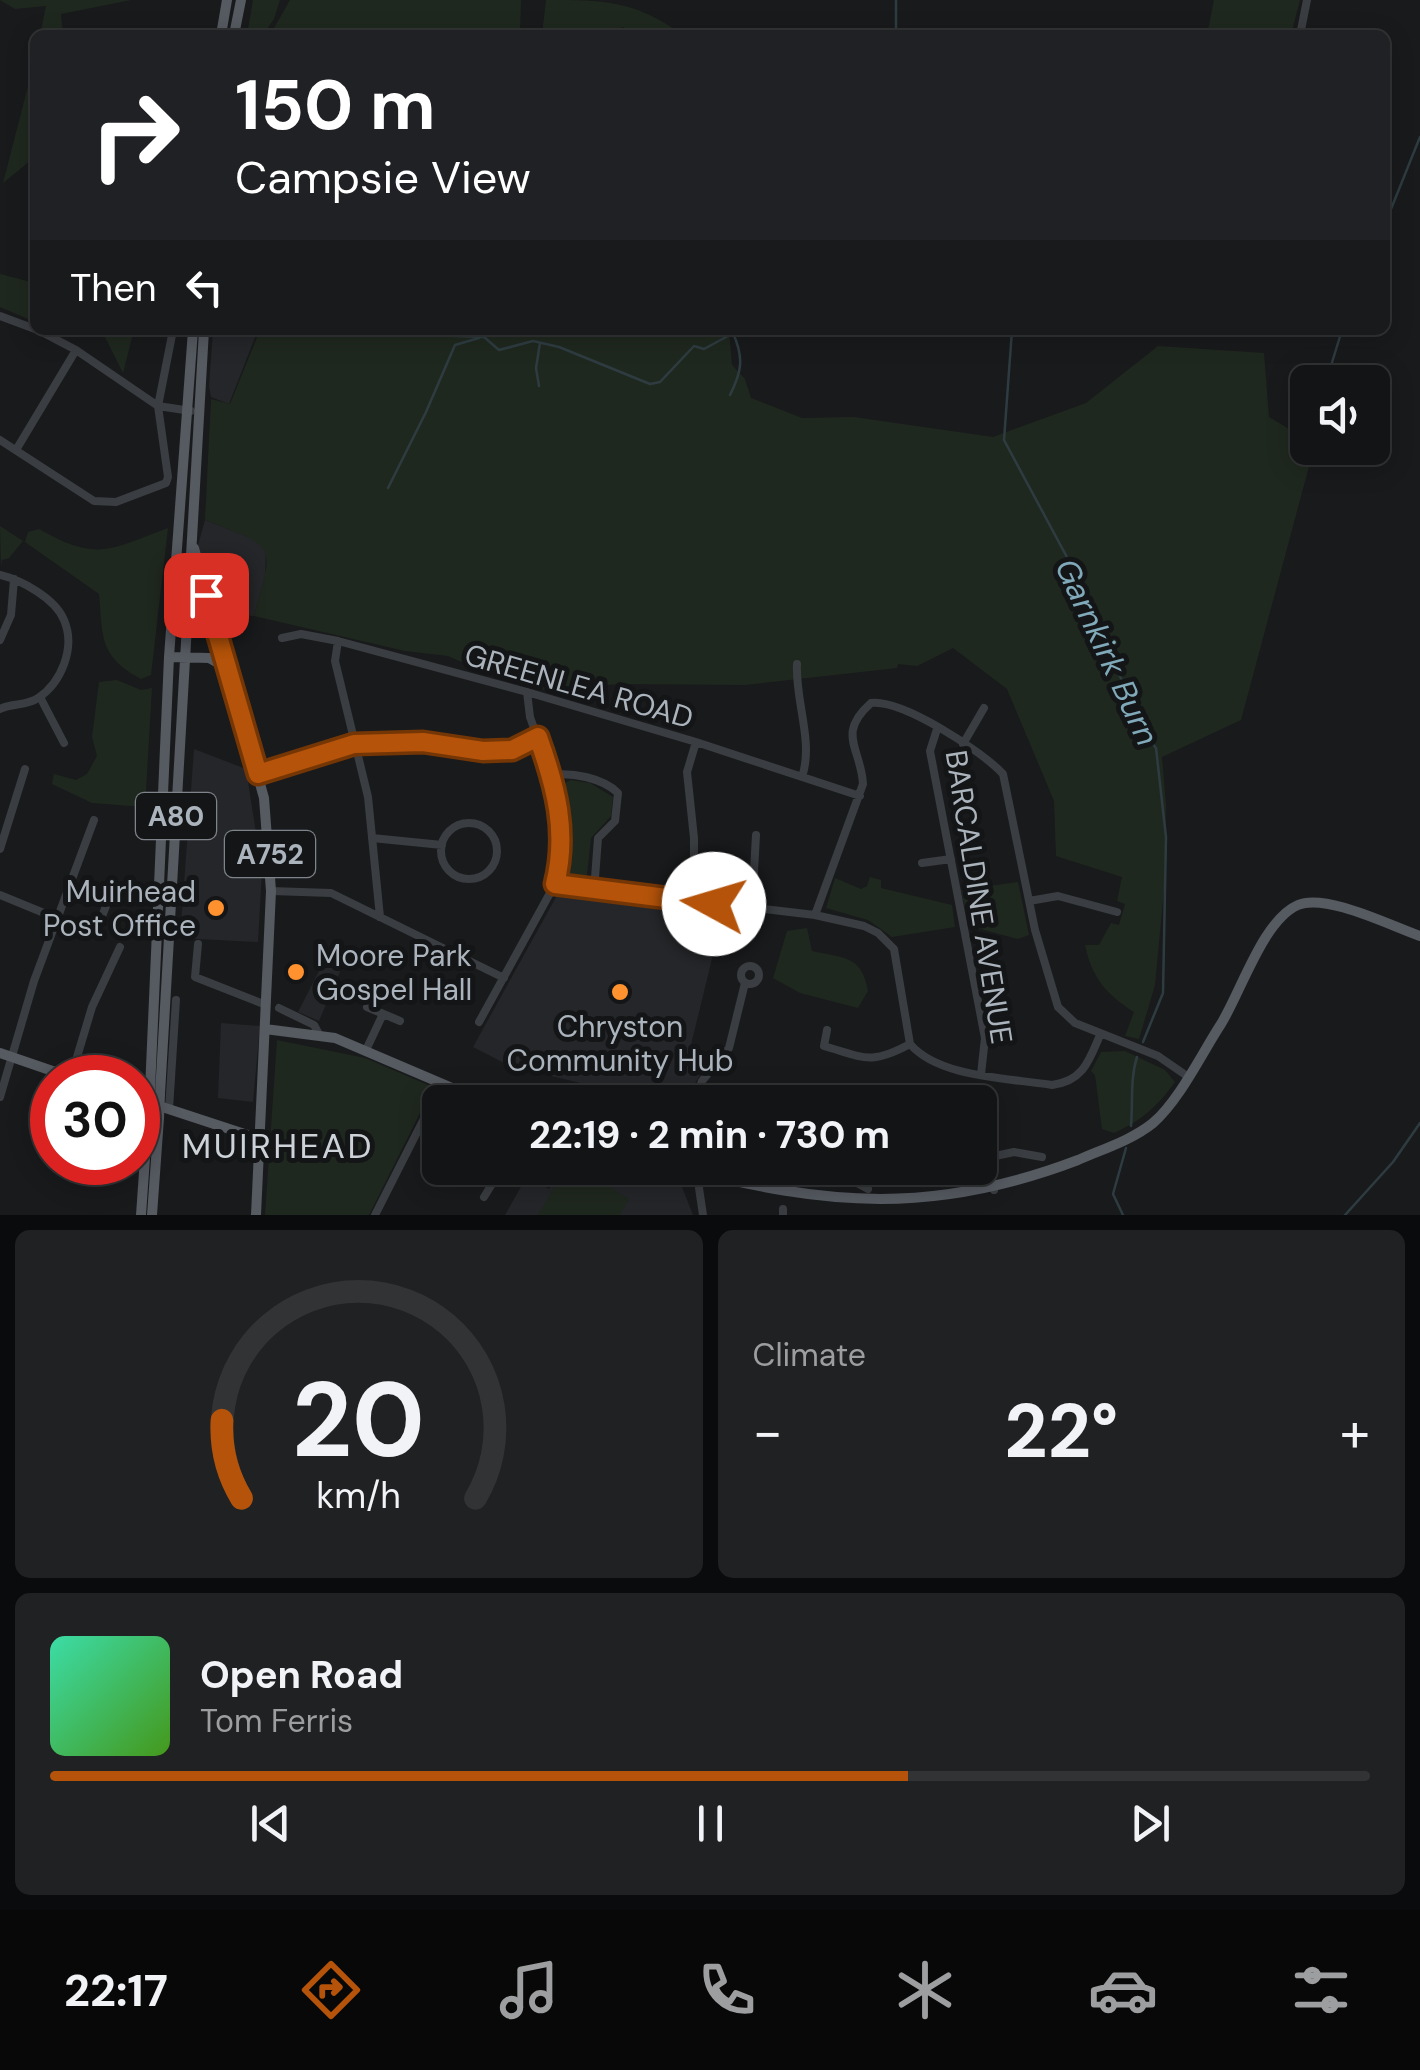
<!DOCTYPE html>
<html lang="en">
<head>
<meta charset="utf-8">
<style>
  :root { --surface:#131415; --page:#202122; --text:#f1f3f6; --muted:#9d9ea0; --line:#323334; --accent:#b45309 }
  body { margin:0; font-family:"DM Sans",sans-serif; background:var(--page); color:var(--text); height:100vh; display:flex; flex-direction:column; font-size:38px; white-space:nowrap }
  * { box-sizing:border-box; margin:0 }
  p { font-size:32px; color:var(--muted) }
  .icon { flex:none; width:55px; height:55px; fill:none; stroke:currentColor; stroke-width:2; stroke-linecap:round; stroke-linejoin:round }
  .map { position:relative; height:1215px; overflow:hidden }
  .drawer { display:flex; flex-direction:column; gap:15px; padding:15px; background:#0a0b0c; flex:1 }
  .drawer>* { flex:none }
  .hud { position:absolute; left:30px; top:30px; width:1360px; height:305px; border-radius:15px; box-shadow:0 5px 25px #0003,0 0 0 2px var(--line); background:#202124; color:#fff; overflow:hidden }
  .controls { position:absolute; left:1290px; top:365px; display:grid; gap:20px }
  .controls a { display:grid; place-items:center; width:100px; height:100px; border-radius:15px; background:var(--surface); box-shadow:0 5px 25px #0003,0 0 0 2px var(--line); font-size:50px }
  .speed { position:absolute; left:30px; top:1055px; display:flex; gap:20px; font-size:50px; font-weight:700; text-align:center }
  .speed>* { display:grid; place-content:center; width:130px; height:130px; border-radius:50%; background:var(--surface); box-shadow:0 5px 25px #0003,0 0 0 2px var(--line); line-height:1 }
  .speed .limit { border:15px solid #d22; background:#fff; color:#111 }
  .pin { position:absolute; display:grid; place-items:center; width:85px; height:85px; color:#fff; margin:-42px; border-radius:20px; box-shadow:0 5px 15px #0006 }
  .me { position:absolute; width:110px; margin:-55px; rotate:276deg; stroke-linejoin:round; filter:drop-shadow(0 0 8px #0008) }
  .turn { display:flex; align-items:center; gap:35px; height:210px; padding:0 40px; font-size:45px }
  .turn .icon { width:130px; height:130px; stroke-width:2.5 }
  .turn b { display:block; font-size:70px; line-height:85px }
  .then { display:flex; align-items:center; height:95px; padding:0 40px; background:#0003; gap:20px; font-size:38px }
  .big { font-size:75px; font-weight:700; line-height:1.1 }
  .drawer .widget { flex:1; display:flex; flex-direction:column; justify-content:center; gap:15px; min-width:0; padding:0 35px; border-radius:15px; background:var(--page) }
  .drawer .dial { align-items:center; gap:0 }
  .dial svg { height:260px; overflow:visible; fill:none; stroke:var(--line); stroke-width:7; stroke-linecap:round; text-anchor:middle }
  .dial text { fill:var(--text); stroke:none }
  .song { display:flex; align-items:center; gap:30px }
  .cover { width:120px; height:120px; border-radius:15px; background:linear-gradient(135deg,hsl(160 70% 55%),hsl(100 70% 35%)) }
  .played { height:10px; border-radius:5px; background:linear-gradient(90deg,var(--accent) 65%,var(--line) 65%) }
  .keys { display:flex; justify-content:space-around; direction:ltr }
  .heat { display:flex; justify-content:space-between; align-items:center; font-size:55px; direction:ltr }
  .drawer .tiles { flex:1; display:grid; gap:15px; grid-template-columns:1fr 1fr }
  .widget:last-child { grid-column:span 2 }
  .trip { position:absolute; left:422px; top:1085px; width:575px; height:100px; border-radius:15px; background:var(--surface); box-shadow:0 5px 25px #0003,0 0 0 2px var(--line); font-weight:700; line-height:100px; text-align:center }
  .dock { display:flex; height:160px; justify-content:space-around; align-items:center; background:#080808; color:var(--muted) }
  .dock .icon { width:70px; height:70px }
  .dock .on { color:var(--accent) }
  .dock b { font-size:45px; color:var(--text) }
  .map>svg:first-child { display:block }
  .built { fill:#252629 }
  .green { fill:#1f281f }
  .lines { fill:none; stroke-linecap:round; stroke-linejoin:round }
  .stream { stroke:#2e3c41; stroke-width:2.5 }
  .minor { stroke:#3a3d41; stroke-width:8 }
  .major { stroke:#565a61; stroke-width:10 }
  .major-bridge { stroke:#565a61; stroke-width:10 }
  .route-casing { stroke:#753606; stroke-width:25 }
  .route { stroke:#b45309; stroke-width:18 }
  .poi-dot { fill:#ff922e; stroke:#141517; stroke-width:4 }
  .labels { text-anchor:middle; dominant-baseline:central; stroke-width:10; stroke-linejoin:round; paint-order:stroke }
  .shield { fill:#141517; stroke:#7e848a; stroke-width:2.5 }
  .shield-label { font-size:28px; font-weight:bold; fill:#abb4bc }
  .street-label { font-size:30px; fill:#abb4bc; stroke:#141517 }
  .poi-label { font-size:30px; fill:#abb4bc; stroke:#141517; text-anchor:end }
  .water-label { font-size:32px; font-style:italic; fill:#80a9b9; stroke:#141517 }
  .quarter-label { font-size:35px; letter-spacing:2.5px; fill:#ccd2d8; stroke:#141517 }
</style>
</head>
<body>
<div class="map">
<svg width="1420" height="1215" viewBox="0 0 1420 1215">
  <rect width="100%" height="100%" fill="#191a1c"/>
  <path class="built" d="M213,330H258L229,404L211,397L209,386Z
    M205,520L262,542L266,551L265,577L254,616L218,612L198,545Z
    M194,749L246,769L262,871L258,942L180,938Z
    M560,890L603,902L722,918L689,1053L709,1060L685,1100L597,1087L510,1066L473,1047Z
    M325,959L342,967L319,1021L298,1012Z
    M221,1023L260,1026L253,1102L218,1098Z
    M562,1168H627L632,1171L677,1174L693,1215H505L527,1176L549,1189Z"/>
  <path class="green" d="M0,0H131L61,14L63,35H40L46,6L15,9Z
    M253,0H280L274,19L263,35H247Z
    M290,0H521L520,35H270Z
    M546,0C604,0 634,0 683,35H641L622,27L614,35H542Z
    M1214,0H1300L1291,35H1207Z
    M35,59V157L3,183Z
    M0,274L35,283V322L0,307Z
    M97,330H134L123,373L104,335Z
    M260,330H729L732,365L745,379L751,398L802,418L854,417L993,437L1086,403L1158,346L1264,353L1269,417L1307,440L1308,448H1314L1241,720L1162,757L1166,805L1164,890L1155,985L1139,1039L1125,1036L1134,1012C1106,994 1092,978 1085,945H1099L1111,923L1119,925L1125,904L1117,901L1122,877L1056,856L1054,801L1007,689L953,648L917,666L898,664L897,668L745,685L620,684L544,689L510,670L489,674L448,656L405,651L254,616C275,541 276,548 205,520L211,399L230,404Z
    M0,526L23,541L9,558L2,560L1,567Z
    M168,528L151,675L141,679C99,656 103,638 99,594L25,542L28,532L39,529C97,562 109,550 168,528Z
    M117,680L141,690L152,688L145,807L92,803L52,784L54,774L76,780L87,774L97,756L92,737L99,682Z
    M571,780L590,783L613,797L611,816L591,838L586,883L582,885L563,879L560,790L563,784Z
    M870,877L881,880V888L952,905L955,927L892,937L868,920L826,908L835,878L861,889L867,886Z
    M1018,882L1029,935L1018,939L969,926L961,890Z
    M807,928L812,951C843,958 862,955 868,991L858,1008L800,993L773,978L787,931Z
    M277,1040L365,1058L433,1087L369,1215H265Z
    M1125,1051L1165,1070L1175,1082C1158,1106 1141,1121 1114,1133L1102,1129L1095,1075L1091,1071L1101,1052Z
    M566,1168H577L629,1199L620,1215H538Z"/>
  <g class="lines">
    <path class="stream" d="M896,35V0
      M1385,224L1420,137
      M296,330L484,337L499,350L533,341L559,347L650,384L660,382L694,346L704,349L739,330
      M1012,330L1004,440L1076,574L1145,734L1156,748L1166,837L1163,993L1143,1042
      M1326,382L1342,330
      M539,386L536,368L540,343
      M730,395C742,371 744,358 733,333
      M388,488L426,412L455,345L479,338
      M1131,1126C1133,1102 1130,1079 1137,1057
      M1123,1215L1113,1194L1126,1148
      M1345,1215L1393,1162L1420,1123"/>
    <path class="minor" d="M1300,35L1307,0
      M0,316L35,329
      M38,330L76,350L158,406L191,411
      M0,440L94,501L116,502L166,483L168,477L158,406L173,330
      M16,450L76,350
      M0,575C21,580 55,598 64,620C76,648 61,683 38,698C27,706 12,703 0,709
      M282,638L301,634L338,641L527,692L696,742L860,796
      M0,640L11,615L14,579
      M338,641L335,661L368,797L380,917
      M797,664C795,701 814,742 802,777
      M40,697L64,743
      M937,729L930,751L985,1038L981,1074
      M963,744L984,708
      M257,774L354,744L423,742L483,751L512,750L538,737
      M551,775C572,772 603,778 618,793L615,821L598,838L594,891
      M441 851a28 28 0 1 1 56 0a28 28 0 1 1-56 0Z
      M372,838L442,845
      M0,849L25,769
      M922,863L951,859
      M555,884L815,915L864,926L878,933L894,949L910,1044C939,1078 1010,1078 1052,1085C1083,1081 1089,1061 1100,1035
      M271,891L331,893L504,978
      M0,895L95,934L110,896
      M689,901L694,880V838L687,772L696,742
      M1029,901L1058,896L1117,912
      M752,908L756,835
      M815,915L863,784C861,748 836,734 871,703C902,699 982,751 1003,774L1035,930L1058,1007L1075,1023L1158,1056L1187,1076
      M198,944L195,977L266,1005
      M741 975a9 9 0 1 1 18 0a9 9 0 1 1-18 0Z
      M367,1007L400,1021
      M279,1008L314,1025L320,1036
      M479,1022L555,884L562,857L560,801L530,717L527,692
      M827,1030L824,1046C865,1058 871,1065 910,1044
      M366,1050L383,1014
      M71,1077L92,1007L120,947
      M0,1097L34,981L94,820
      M695,1102L702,1081L729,1048L745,983
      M169,1109L176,1000
      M980,1151L986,1158L994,1190
      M986,1158L1014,1152L1042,1157
      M702,1168L699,1188L703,1215
      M859,1168L857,1183L868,1189
      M929,1168L944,1182
      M782,1176L785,1168
      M484,1197L502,1168
      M375,1215L437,1093
      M783,1215V1209"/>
    <path class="major" d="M221,35L227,0
      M234,35L241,0
      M194,548L264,798L271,891L256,1215
      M169,657L209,658L225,667
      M265,1029L335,1038L485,1102
      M0,1053L73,1078
      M150,1090L169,657L193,330
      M160,1094L204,330
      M138,1099L260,1139
      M680,1168C827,1206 934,1215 1078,1160C1103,1149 1132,1140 1153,1123C1179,1101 1202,1053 1221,1024C1241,992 1263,920 1298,905C1326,893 1391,926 1420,936
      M141,1215L148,1115
      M152,1215L159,1118"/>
    <path class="major-bridge" d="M148,1115L150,1090
      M159,1118L160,1094"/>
  </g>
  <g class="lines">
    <defs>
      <path id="route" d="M206,595L258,774L354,744L423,742L483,751L512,750L538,737C556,787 568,832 555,884L714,904"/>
    </defs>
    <use href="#route" class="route-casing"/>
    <use href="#route" class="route"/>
  </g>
  <g class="poi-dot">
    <circle cx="216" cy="908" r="10"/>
    <circle cx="296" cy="972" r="10"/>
    <circle cx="620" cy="992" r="10"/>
  </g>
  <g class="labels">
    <g class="shield">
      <rect x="136" y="793" width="80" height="46" rx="8"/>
      <rect x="225" y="831" width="90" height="46" rx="8"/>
    </g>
    <g class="shield-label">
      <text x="176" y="816">A80</text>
      <text x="270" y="854">A752</text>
    </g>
    <g class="street-label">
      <text transform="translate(579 686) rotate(16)">GREENLEA ROAD</text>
      <text transform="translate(979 897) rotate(81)">BARCALDINE AVENUE</text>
    </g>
    <g class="poi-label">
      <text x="196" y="891">Muirhead<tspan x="196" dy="34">Post Office</tspan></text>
      <text x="316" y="955" text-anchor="start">Moore Park<tspan x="316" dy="34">Gospel Hall</tspan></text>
      <text x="620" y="1026" text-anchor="middle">Chryston<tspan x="620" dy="34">Community Hub</tspan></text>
    </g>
    <g class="water-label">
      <text transform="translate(1107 652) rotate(65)">Garnkirk Burn</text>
    </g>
    <g class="quarter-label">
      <text x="278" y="1146">MUIRHEAD</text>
    </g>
  </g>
</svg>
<div class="controls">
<a><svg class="icon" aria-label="sound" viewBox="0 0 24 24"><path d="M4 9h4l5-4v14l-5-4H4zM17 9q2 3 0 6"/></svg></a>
</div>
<div class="speed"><div class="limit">30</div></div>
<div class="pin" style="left:206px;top:595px;background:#d93025"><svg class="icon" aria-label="arrive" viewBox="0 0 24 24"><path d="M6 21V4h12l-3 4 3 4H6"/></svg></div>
<svg class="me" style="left:714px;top:904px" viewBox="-20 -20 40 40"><circle r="19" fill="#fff"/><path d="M0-13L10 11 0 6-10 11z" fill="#b45309"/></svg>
<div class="trip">22:19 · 2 min · 730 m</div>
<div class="hud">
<div class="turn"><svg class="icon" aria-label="right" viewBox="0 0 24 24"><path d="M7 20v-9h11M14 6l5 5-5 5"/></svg><div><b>150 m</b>Campsie View</div></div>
<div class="then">Then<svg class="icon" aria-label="left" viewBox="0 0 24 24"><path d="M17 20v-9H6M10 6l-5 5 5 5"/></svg></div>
</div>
</div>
<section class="drawer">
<div class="tiles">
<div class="widget dial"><svg viewBox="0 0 100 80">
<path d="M14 69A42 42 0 1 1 86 69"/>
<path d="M14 69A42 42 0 0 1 8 45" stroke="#b45309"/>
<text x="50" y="56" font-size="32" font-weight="700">20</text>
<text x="50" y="72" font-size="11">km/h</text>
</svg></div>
<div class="widget"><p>Climate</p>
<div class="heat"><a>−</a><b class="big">22°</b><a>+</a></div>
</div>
<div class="widget">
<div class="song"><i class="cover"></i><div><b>Open Road</b><p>Tom Ferris</p></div></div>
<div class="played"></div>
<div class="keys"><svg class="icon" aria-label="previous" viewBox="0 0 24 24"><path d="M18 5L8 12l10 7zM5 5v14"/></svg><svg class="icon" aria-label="pause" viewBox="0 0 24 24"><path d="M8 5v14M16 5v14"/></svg><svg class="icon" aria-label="next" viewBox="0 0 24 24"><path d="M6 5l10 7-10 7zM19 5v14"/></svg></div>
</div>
</div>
</section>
<nav class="dock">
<b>22:17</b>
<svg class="icon on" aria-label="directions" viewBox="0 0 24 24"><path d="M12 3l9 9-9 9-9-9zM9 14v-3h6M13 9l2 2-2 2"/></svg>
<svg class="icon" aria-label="music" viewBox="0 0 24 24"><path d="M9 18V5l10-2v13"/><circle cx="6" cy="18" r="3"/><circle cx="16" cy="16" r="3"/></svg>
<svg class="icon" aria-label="phone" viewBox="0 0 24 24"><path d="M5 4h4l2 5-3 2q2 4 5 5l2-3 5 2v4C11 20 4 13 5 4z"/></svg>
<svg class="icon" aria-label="climate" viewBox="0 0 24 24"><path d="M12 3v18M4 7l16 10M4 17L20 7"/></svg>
<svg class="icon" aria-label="car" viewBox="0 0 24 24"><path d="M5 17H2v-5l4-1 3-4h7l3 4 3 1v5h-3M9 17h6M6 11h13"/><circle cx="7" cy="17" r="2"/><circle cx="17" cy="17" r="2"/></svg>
<svg class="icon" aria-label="filters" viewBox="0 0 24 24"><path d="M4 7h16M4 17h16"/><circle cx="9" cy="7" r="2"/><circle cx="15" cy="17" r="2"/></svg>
</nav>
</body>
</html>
